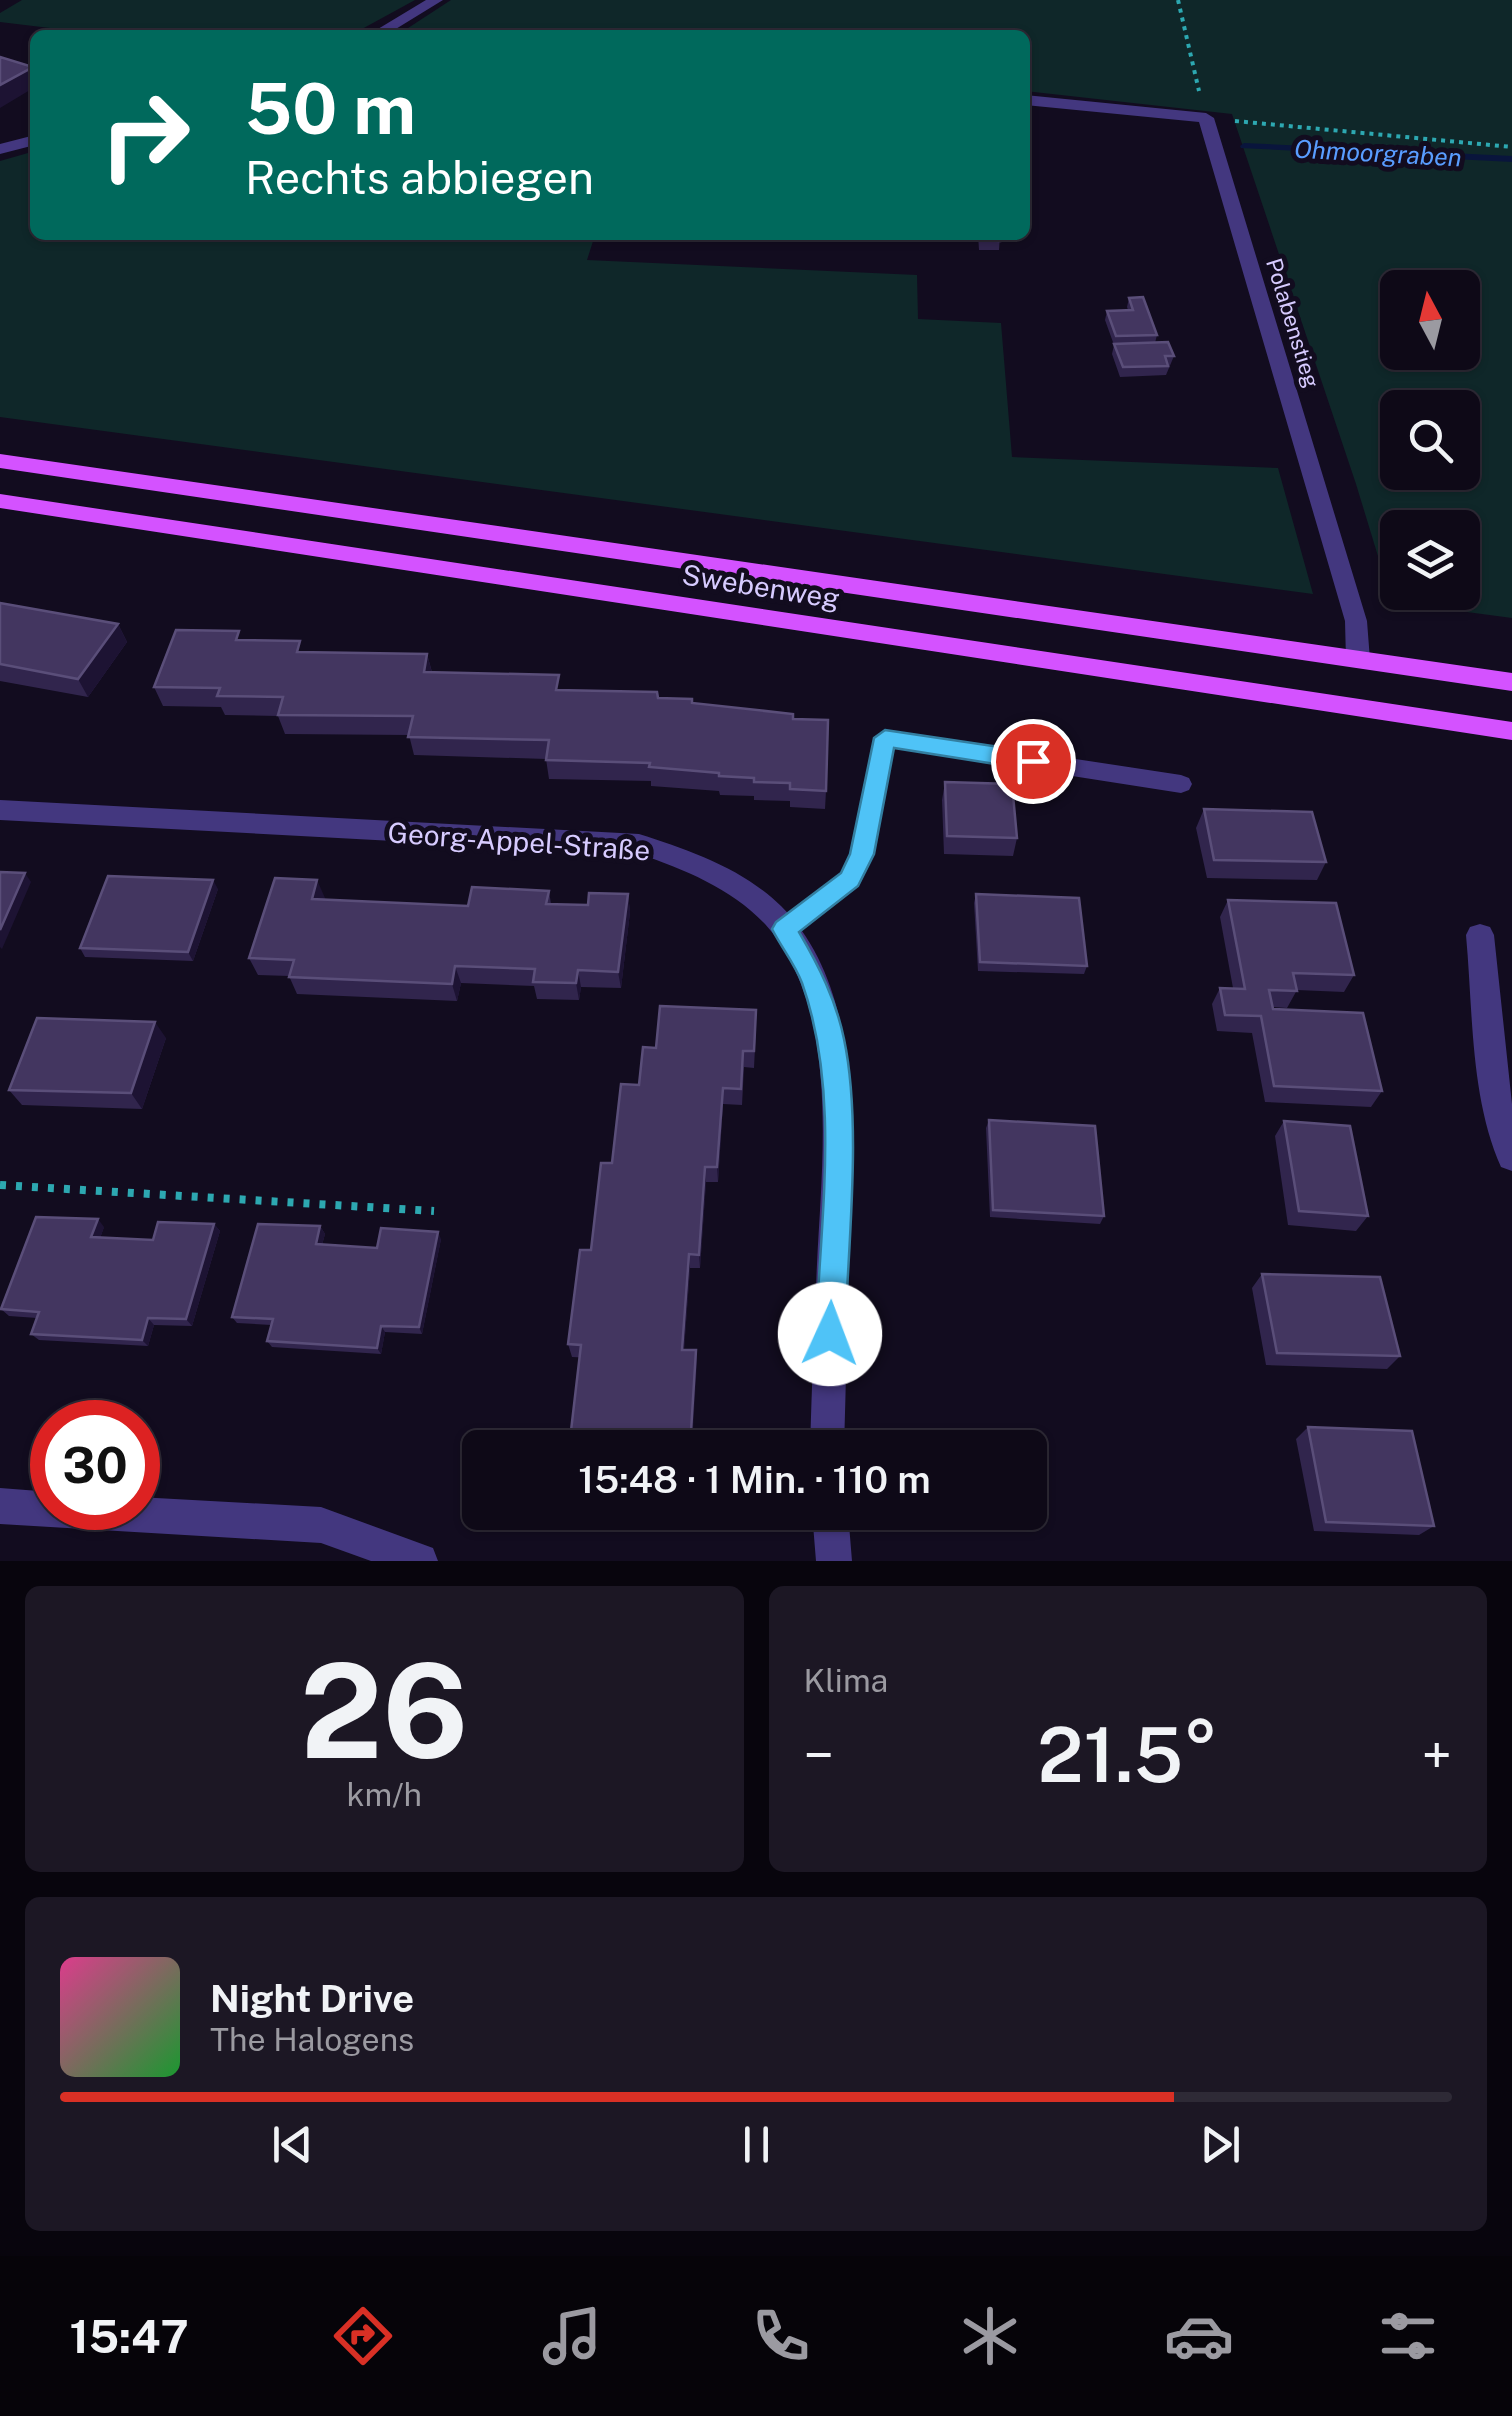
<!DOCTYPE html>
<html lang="de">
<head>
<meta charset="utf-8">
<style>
  :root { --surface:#0e0917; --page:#1c1724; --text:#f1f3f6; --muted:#9b9aa1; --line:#2e2a36; --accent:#d93025 }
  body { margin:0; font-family:"Public Sans",sans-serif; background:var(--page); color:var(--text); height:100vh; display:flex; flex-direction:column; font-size:38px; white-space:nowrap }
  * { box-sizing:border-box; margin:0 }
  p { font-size:32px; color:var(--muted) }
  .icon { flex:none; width:55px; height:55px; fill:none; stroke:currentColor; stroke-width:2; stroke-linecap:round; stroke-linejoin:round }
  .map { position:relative; height:1561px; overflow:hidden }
  .drawer { display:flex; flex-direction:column; gap:25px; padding:25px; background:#08050d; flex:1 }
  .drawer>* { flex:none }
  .hud { position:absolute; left:30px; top:30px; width:1000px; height:210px; border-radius:15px; box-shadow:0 2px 8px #0004,0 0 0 2px var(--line); background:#00695c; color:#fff; overflow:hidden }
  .needle { width:65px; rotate:353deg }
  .buttons { position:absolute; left:1380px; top:270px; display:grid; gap:20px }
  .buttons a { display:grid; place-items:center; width:100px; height:100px; border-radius:15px; background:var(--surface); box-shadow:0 2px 8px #0004,0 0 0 2px var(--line); font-size:50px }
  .speed { position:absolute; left:30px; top:1400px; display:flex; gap:20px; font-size:50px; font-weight:700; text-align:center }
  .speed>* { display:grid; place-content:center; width:130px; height:130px; border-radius:50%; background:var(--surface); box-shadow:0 2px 8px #0004,0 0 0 2px var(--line); line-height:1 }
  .speed .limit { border:15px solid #d22; background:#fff; color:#111 }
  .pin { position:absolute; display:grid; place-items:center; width:85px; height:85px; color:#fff; margin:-42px; border:5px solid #fff; border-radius:50%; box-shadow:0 2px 10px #0007 }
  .me { position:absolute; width:110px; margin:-55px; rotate:2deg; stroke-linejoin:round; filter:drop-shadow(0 0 8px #0008) }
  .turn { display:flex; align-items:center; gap:35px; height:210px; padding:0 50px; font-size:45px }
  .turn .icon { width:130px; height:130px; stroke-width:2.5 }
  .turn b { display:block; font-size:70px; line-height:85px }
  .big { font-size:75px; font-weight:600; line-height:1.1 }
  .drawer .card { flex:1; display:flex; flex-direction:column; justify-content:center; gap:15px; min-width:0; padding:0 35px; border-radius:15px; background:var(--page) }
  .drawer .dial { align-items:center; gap:0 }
  .dial b { font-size:130px; line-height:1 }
  .song { display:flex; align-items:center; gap:30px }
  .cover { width:120px; height:120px; border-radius:15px; background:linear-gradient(135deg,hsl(330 70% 55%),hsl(130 70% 35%)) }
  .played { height:10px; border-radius:5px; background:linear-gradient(90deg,var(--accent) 80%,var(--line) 80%) }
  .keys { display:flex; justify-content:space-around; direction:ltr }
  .heat { display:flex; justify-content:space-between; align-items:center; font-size:55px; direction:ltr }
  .drawer .tiles { flex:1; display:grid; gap:25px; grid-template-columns:1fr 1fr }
  .card:last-child { grid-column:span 2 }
  .trip { position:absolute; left:462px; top:1430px; width:585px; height:100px; border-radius:15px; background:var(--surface); box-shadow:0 2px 8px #0004,0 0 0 2px var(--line); font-weight:600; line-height:100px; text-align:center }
  .menu { display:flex; height:160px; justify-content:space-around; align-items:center; background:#060409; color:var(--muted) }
  .menu .icon { width:70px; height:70px }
  .menu .active { color:var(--accent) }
  .menu b { font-size:45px; color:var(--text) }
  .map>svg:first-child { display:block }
  .green { fill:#0f2729; fill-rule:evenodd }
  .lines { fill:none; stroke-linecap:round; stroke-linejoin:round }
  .stream { fill:#09153c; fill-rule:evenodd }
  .path-far1 { stroke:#2da8b1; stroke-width:4; stroke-dasharray:4 5; stroke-linecap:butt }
  .path { stroke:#2da8b1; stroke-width:8; stroke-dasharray:6 10; stroke-linecap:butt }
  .service { fill:#43377f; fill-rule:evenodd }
  .minor { fill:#43377f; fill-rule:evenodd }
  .primary { fill:#d452ff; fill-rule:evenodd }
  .wall { fill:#31254d }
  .shaded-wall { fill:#1d1333 }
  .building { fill:#433660; stroke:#5a4e79; stroke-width:2.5 }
  .route { fill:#4fc3f7; stroke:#337fa1; stroke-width:2.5 }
  .labels { text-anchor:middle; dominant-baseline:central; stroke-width:10; stroke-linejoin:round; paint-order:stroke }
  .far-street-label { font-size:22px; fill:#d7cbff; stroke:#120c1f }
  .far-water-label { font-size:25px; font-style:italic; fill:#599dff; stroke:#120c1f }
  .street-label { font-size:28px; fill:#d7cbff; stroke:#120c1f }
</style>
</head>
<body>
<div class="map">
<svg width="1512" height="1561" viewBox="0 0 1512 1561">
  <rect width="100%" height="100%" fill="#120c1f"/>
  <path class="green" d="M22,0H415L351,35H108L0,22V13Z
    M451,0H1512V618L1392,602L1356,484L1232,114L1025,91V35H460L405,30ZM1398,288H1462V352H1398ZM1398,408H1462V472H1398ZM1398,528H1462V592H1398Z
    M35,151V235H595L587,260L917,275L918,319L1001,323L1012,457L1278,468L1313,594L0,417V161Z"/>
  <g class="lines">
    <path class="stream" d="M1244,143L1512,156V162L1241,148L1240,146Z"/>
    <path class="path-far1" d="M1178,0L1199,91
      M1235,121L1512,147"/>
    <path class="path" d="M0,1185L434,1211"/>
    <path class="service" d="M885,730L1181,775L1189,778L1192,784L1189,790L1181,793L894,748L874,855L858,886L794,936L785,939L776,936L773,929L776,922L842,872L850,855L874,738Z"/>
    <path class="minor" d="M426,0H443L386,35H368Z
      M1025,95L1206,113L1214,118L1367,621L1370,660L1366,666L1358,668L1346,660L1345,621L1199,122L1025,105Z
      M35,135V145L0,154V144Z
      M0,800L639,834C689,850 742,868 781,906C868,993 853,1152 849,1264C847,1325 846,1386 844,1448H810C812,1386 814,1325 817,1264C822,1159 841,1008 765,924C732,889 684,869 639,854L0,820Z
      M1480,924L1490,927L1494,935L1512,1104V1171L1501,1167C1470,1097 1473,1011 1466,935L1470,927Z
      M0,1488L52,1492V1508H138V1497L321,1507L433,1548L438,1561H371L321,1543L0,1524Z
      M812,1512H848L852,1561H816Z"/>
    <path class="primary" d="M0,454L1512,673V691L0,468Z
      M0,494L1512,722V740L0,508Z"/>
  </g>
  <path class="wall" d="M948,235H972L971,241H949Z
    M978,235H1000L999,250H979Z
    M1129,298L1157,335L1155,343L1174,356L1166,375L1120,377L1112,354L1114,345L1105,320L1107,311L1128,310L1127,307Z
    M0,603L118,624L127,642L88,697L0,681Z
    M243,641L304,653L427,654L432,672L561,690L658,698L793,719L826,791L825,809L790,807V801L754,800V796L720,795L719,791L651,786V781L549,779L546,759L414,755L409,735L285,734L278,716L225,715L221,707L163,706L154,687Z
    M945,782L1017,838L1013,856L944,854L942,800Z
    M1204,809L1326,862L1317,880L1207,878L1196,828Z
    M218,889L193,961L85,957L80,948Z
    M549,891L551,904L588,905L628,894L630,912L621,988L581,987L579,1000L537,999L534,986L461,983L457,1001L297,994L289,976L258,975L249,958L325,898L324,900L468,906Z
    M976,894L1087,966L1084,974L978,971L974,903Z
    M1228,900L1354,975L1344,992L1297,990L1287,1008L1273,1007V1009L1382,1091L1371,1107L1265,1102L1252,1033L1217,1031L1212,1004L1220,988H1233L1220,917Z
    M756,1027L754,1068L744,1067L742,1105L723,1104L718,1182H706L700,1268H690L684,1350H696L697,1363L572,1357L568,1344L612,1163L639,1085L656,1048Z
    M166,1038L142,1109L22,1105L9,1090Z
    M989,1120L1104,1216L1100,1224L990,1217L986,1128Z
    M1284,1121L1368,1216L1356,1231L1288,1225L1275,1136Z
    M214,1224L220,1231L192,1326L154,1325L148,1346L39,1340L31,1334L37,1318L9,1316L1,1309L104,1227L100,1238L153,1240Z
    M320,1226L325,1234L322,1245L377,1248L441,1239L422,1334L385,1332L381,1354L272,1347L267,1341L271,1325L237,1323L232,1317Z
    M1262,1274L1400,1356L1387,1369L1266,1365L1252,1288Z
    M1308,1427L1434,1526L1419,1535L1314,1531L1296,1439Z
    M576,1512H697L696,1523L577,1516Z"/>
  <path class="shaded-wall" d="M33,67L35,71V87L0,108V85Z
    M118,624L127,642L88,697L78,679Z
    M427,654L432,673L424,672Z
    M25,873L31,882L2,949L0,947V930Z
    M213,880L218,889L193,961L188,952Z
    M317,880L325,898L319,917L312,899Z
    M628,894L630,912L621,988L618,972Z
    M455,966L461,983L457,1001L452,984Z
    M578,970L581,987L579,1000L576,983Z
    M155,1022L166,1038L142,1109L131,1093Z
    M723,1088V1104L718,1182L717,1167Z
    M705,1167L706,1182L700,1268L699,1255Z
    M98,1219L104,1227L98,1244L91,1237Z
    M214,1224L220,1231L192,1326L186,1319Z
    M320,1226L325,1234L320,1252L316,1244Z
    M438,1232L441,1239L422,1334L419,1327Z
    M689,1254L690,1268L683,1362L682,1350Z
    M148,1318L154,1325L148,1346L142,1340Z
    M381,1326L385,1332L381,1354L377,1348Z
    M696,1350L697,1363L692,1448H690Z"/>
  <path class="building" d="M0,57L33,67L0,85Z
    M979,235H1000V241L980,240Z
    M1143,297L1157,335L1116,336L1107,311L1133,310L1129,298Z
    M1168,342L1174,356H1165L1168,366L1123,367L1114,344Z
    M0,603L118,624L78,679L0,664Z
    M176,630L239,631L236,640L300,641L297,652L427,654L424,672L559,675L556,690L657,692L658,698L692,699V703L793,714V719L828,720L826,791L790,789V783L754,782V778L719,776V773L649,767L650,763L546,760L549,740L408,737L413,716L278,715L283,697L217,696L220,688L154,687Z
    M945,782L1012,784L1017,838L947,836Z
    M1204,809L1312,812L1326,862L1214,860Z
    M0,872L25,873L0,930Z
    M108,876L213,880L188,952L80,948Z
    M275,878L317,880L312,899L468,906L472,887L549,891L546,904L588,905L589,893L628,894L618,972L578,970L576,983L533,982L535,969L455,966L452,984L289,977L294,960L249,958Z
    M976,894L1079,898L1087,966L980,962Z
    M1228,900L1336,903L1354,975L1293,973L1297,991L1269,990L1273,1009L1363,1013L1382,1091L1274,1086L1261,1016L1225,1015L1220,988L1245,989Z
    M660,1006L756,1010L754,1051H743L741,1089L723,1088L717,1167H705L699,1255L689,1254L682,1350H696L690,1448H569L581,1345L568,1344L580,1250H591L601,1163H612L621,1084L639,1085L643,1047L656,1048Z
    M37,1018L155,1022L131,1093L9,1090Z
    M989,1120L1095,1126L1104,1216L993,1210Z
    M1284,1121L1350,1126L1368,1216L1299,1211Z
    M36,1217L98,1219L91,1237L153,1240L158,1222L214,1224L186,1319L148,1318L142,1340L31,1334L39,1312L1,1309Z
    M258,1224L320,1226L316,1244L377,1248L381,1228L438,1232L419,1327L381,1326L377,1348L267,1341L273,1319L232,1317Z
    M1262,1274L1380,1277L1400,1356L1277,1353Z
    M1308,1427L1412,1431L1434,1526L1326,1522Z"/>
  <path class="route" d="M885,730L1033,752L1045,761L1033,770L894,748L874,854L858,886L799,932C819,966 836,1000 844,1039C862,1124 848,1245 845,1334L841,1344L830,1348L820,1344L816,1334C820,1219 841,1093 802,983C795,964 781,947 772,929L776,922L841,873L850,854L874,738Z"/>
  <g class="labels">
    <g class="far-street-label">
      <text transform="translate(1293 323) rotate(73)">Polabenstieg</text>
    </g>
    <g class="far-water-label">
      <text transform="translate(1378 153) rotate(3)">Ohmoorgraben</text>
    </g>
    <g class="street-label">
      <text transform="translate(761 586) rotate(9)">Swebenweg</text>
      <text transform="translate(519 841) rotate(4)">Georg-Appel-Straße</text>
    </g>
  </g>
</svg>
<div class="buttons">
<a><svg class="needle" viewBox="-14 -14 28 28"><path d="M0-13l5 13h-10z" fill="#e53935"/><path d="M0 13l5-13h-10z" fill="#9b9aa1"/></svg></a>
<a><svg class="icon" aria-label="search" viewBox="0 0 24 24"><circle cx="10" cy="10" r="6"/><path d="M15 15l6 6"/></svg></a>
<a><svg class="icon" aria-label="layers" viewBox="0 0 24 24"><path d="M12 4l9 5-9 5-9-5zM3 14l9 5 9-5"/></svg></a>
</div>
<div class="speed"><div class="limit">30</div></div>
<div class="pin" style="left:1033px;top:761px;background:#d93025"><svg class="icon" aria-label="arrive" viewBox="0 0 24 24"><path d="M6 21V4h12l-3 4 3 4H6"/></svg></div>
<svg class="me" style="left:830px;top:1334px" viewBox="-20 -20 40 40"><circle r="19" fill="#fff"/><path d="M0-13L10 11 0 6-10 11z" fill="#4fc3f7"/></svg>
<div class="trip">15:48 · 1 Min. · 110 m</div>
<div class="hud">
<div class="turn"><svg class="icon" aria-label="right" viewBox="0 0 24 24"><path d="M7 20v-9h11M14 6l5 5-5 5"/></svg><div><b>50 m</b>Rechts abbiegen</div></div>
</div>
</div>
<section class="drawer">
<div class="tiles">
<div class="card dial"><b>26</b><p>km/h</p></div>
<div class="card"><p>Klima</p>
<div class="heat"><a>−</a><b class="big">21.5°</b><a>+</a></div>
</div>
<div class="card">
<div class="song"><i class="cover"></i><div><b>Night Drive</b><p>The Halogens</p></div></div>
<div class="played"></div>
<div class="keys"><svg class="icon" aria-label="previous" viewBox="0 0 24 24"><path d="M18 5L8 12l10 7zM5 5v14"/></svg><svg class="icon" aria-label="pause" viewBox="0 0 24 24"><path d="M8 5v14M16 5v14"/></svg><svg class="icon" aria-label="next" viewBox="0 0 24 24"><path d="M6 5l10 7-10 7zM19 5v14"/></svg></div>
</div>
</div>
</section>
<nav class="menu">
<b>15:47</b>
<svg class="icon active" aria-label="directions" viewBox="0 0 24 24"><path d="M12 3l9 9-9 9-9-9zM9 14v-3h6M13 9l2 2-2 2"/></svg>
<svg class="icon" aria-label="music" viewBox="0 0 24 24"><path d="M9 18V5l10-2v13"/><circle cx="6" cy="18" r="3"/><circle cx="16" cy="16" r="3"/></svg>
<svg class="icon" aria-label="phone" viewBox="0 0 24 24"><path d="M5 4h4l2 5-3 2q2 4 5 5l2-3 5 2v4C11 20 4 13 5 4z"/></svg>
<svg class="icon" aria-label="climate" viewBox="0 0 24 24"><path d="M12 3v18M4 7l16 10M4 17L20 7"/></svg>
<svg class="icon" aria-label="car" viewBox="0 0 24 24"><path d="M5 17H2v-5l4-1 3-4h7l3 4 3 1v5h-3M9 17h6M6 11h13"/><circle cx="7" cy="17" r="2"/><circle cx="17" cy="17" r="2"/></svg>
<svg class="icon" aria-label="filters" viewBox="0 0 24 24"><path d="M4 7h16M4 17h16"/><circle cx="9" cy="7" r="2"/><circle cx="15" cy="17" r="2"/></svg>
</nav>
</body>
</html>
